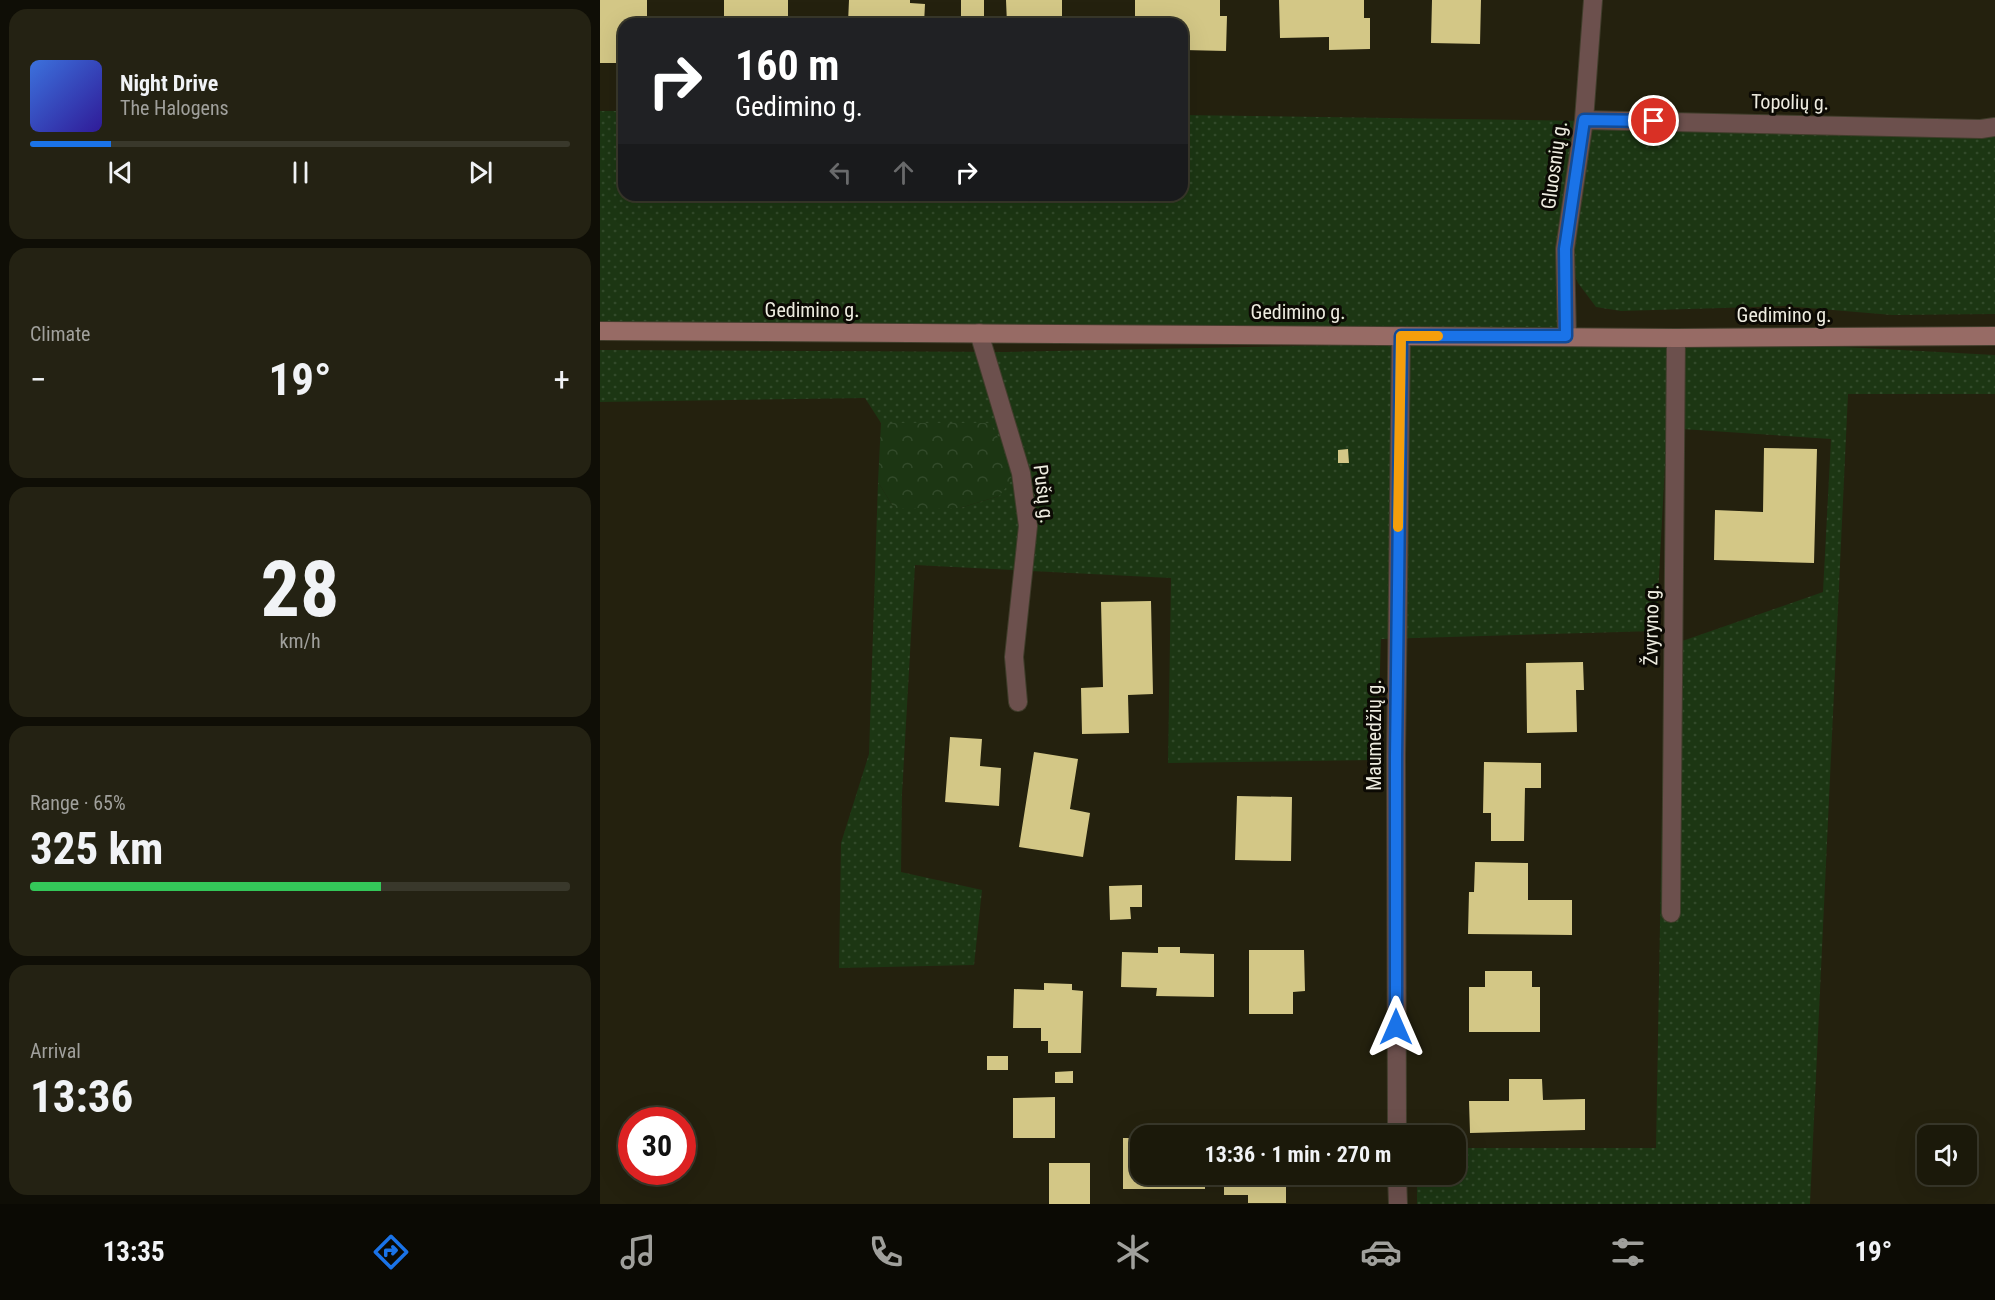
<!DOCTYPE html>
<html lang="en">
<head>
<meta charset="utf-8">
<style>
  :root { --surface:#1b190a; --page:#242213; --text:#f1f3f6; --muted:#a0a09c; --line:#39382b; --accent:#1a73e8 }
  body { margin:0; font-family:"Roboto Condensed",sans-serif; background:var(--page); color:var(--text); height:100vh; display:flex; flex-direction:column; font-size:22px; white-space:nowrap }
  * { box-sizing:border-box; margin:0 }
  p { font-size:20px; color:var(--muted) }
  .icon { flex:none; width:33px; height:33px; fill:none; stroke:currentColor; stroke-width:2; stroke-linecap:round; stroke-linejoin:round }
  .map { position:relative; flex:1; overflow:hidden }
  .drawer { display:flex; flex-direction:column; gap:9px; padding:9px; background:#0f0e06; width:600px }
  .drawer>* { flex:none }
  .hud { position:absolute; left:18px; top:18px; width:570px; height:183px; border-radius:18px; box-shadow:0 6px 24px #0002,0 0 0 2px var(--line); background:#202124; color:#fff; overflow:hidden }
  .tools { position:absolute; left:1317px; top:1125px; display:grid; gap:12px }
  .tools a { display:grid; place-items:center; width:60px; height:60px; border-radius:12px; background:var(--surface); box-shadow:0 6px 24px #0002,0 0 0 2px var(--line); font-size:30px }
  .speed { position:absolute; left:18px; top:1107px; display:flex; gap:12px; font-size:30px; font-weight:700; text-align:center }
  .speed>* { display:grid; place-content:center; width:78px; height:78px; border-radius:50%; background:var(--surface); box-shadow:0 6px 24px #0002,0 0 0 2px var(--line); line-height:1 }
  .speed .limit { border:9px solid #d22; background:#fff; color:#111 }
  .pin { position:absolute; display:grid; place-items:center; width:51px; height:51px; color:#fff; margin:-26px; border:3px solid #fff; border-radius:50%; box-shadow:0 2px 6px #0007 }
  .me { position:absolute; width:66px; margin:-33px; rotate:0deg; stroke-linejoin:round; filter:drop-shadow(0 0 4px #0008) }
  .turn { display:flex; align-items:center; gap:21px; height:126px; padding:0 18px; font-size:27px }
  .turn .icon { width:78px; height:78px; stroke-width:2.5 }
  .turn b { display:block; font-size:42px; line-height:51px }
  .lanes { display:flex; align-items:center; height:57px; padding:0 18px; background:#0003; justify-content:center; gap:30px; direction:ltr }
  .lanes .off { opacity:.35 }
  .big { font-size:45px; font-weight:700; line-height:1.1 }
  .drawer .tile { flex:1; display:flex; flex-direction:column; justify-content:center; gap:9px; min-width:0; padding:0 21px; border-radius:18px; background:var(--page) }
  .drawer .dial { align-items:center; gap:0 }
  .dial b { font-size:78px; line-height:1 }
  .song { display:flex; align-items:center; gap:18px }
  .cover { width:72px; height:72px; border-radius:9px; background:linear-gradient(135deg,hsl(220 70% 55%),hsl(250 70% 35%)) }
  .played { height:6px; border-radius:3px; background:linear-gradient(90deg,var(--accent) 15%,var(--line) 15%) }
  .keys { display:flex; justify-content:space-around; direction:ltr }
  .heat { display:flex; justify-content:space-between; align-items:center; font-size:33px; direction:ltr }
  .charge { height:9px; border-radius:4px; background:linear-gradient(90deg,#34c759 65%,var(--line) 0) }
  .trip { position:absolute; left:530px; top:1125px; width:336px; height:60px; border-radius:18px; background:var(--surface); box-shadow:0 6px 24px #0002,0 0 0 2px var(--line); font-weight:700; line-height:60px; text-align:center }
  .menu { display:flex; height:96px; justify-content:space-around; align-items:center; background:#0b0a04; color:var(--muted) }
  .menu .icon { width:42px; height:42px }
  .menu .on { color:var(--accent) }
  .menu b { font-size:27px; color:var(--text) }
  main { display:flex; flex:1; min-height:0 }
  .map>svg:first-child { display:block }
  .green { fill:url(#green-dots) }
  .forest { fill:url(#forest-crowns) }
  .building { fill:#d3c786 }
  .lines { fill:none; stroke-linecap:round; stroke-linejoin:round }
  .street-casing { stroke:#403d2b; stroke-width:20 }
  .secondary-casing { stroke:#403d2b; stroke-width:20 }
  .street { stroke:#6c504d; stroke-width:18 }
  .secondary { stroke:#976b65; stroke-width:18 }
  .route-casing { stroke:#114b97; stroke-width:15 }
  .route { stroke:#1a73e8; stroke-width:10 }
  .slow { stroke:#f59e0b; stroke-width:10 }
  .labels { text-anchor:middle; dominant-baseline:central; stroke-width:6; stroke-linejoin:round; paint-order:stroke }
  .street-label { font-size:20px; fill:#eeece0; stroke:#0c0a04 }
</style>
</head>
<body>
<main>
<section class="drawer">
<div class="tile">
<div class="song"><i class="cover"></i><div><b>Night Drive</b><p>The Halogens</p></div></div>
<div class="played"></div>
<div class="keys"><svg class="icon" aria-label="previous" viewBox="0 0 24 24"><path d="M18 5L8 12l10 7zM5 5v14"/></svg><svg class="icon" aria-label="pause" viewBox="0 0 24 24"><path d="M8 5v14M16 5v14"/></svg><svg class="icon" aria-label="next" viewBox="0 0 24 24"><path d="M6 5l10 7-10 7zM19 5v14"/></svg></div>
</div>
<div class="tile"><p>Climate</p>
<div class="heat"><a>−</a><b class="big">19°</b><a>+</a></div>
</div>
<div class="tile dial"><b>28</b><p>km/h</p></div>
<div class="tile"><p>Range · 65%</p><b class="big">325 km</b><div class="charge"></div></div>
<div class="tile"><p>Arrival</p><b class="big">13:36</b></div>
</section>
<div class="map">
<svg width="1395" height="1204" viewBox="0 0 1395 1204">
  <defs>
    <pattern id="green-dots" width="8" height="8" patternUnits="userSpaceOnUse" patternTransform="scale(1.5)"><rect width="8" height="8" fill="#1c3613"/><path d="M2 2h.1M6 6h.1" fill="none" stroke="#324a2a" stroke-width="1.8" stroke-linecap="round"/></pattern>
    <pattern id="forest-crowns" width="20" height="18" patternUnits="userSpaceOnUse" patternTransform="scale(1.5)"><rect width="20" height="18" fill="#1c3613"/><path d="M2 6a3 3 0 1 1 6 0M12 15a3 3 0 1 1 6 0" fill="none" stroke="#324a2a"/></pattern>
  </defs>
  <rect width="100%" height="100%" fill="#24210e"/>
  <path class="green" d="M0,111H24V195H582V115L1395,127V314L1292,315L1185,306L1021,311L996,307L978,283L965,251L967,336L0,331Z
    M1076,338L1395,355V394H1248L1210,1204H817V1175L855,1174V1148H1056L1065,647L1223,592L1231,439L1067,428L1056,631L781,639L777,760L568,763L571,578L315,565L302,794L301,872L382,890L374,965L239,968L241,843L269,754L278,482L294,508H360L399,496L390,423H281L265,398L0,402V350L406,352Z"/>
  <path class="forest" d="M281,423H390L403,447L412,480L399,496L360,508H294L278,482Z"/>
  <path class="building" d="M0,0H47V24H24V63H0Z
    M124,0H188V24H124Z
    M249,0H310V3L325,4L324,24L248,23Z
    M361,0H384V22L361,24Z
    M406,0H462V18L487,17L488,24H407Z
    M535,0H620V16H627L626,51L584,50L582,24H535Z
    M679,0H764V18H770V49L729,50V37L680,38Z
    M832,0H881L880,44L831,43Z
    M1164,448L1217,449L1214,563L1114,560L1115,510L1163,512Z
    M748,449L749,463H738V450Z
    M551,601L553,694L528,695L529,733L482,734L481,688L503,687L501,602Z
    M983,662L984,690H976L977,732L927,733L926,663Z
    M350,737L382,739L380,766L401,768L399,806L345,802Z
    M434,752L478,759L470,809L490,813L483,857L419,847Z
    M884,762L941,763V788H925L924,841H891V813H883Z
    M637,796L692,797L691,861L635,860Z
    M875,862L928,863V900H972V935L868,934L869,892H874Z
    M542,885V907H530L531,919L510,920L509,886Z
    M558,947H580V953L614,954V997L556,996L557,988L521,987L522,952L558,953Z
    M649,950H704L705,991L693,992V1014H649Z
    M885,971H932V987H940V1032H869V987H885Z
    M444,983L472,984V990L483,991L481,1053H448V1041H441V1028H413L414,989L444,990Z
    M387,1056H408V1070H387Z
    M473,1071V1083H455V1072Z
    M909,1079H942L943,1100L985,1099V1130L870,1133L869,1101H909Z
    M455,1097V1138H413V1098Z
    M523,1138H540V1174H605V1189H523Z
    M449,1163H490V1204H449Z
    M624,1174H686V1203H648V1195H624Z"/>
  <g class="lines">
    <defs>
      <path id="street" d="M984,120L1381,129L1395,127
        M379,333L421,473L428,526L414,657L418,702
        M967,336L965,249L984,120L993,0
        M1071,913L1076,338
        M797,1136L796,756L801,336
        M797,1174L798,1204"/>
      <path id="secondary" d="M0,331L1076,338L1395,336"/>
    </defs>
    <use href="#street" class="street-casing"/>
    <use href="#secondary" class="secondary-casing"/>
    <use href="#street" class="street"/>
    <use href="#secondary" class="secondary"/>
  </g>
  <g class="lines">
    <defs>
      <path id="route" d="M796,1027V756L801,336H966L965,249L984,120L1054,121"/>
    </defs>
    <use href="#route" class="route-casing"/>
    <use href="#route" class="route"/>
    <path class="slow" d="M798,527L801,336H838"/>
  </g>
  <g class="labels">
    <g class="street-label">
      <text transform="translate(1190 102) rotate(1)">Topolių g.</text>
      <text transform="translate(954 165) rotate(-82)">Gluosnių g.</text>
      <text x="212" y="310">Gedimino g.</text>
      <text x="698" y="312">Gedimino g.</text>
      <text x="1184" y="315">Gedimino g.</text>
      <text transform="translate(444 494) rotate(83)">Pušų g.</text>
      <text transform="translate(1051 625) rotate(-89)">Žvyryno g.</text>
      <text transform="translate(774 735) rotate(-90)">Maumedžių g.</text>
    </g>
  </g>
</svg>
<div class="tools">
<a><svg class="icon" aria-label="sound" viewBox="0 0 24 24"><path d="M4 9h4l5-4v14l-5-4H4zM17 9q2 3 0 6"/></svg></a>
</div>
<div class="speed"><div class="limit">30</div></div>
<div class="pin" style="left:1054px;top:121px;background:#d93025"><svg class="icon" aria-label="arrive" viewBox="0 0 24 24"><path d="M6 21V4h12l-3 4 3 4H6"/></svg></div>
<svg class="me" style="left:796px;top:1027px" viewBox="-20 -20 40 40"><path d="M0-17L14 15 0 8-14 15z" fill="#1a73e8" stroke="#fff" stroke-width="4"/></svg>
<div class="trip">13:36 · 1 min · 270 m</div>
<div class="hud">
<div class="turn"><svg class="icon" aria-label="right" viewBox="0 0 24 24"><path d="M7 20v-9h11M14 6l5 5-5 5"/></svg><div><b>160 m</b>Gedimino g.</div></div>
<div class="lanes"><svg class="icon off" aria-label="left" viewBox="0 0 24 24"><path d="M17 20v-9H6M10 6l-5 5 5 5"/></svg><svg class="icon off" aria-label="ahead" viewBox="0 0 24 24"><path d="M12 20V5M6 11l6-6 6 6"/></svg><svg class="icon" aria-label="right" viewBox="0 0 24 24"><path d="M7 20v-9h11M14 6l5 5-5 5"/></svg></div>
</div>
</div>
</main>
<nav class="menu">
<b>13:35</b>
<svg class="icon on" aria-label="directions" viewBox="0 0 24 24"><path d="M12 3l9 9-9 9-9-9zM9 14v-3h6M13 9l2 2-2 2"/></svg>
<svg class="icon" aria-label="music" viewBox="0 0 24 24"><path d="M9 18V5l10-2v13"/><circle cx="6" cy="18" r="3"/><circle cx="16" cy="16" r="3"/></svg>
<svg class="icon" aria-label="phone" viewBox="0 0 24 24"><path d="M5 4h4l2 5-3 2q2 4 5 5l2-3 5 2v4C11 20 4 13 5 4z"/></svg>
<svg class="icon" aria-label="climate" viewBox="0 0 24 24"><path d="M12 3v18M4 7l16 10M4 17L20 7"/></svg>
<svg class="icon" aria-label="car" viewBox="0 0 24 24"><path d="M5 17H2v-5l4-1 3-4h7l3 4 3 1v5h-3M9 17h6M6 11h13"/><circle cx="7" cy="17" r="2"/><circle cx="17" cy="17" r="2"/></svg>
<svg class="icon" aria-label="filters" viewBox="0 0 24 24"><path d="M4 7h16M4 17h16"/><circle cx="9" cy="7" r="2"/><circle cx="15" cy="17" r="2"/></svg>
<b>19°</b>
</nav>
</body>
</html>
